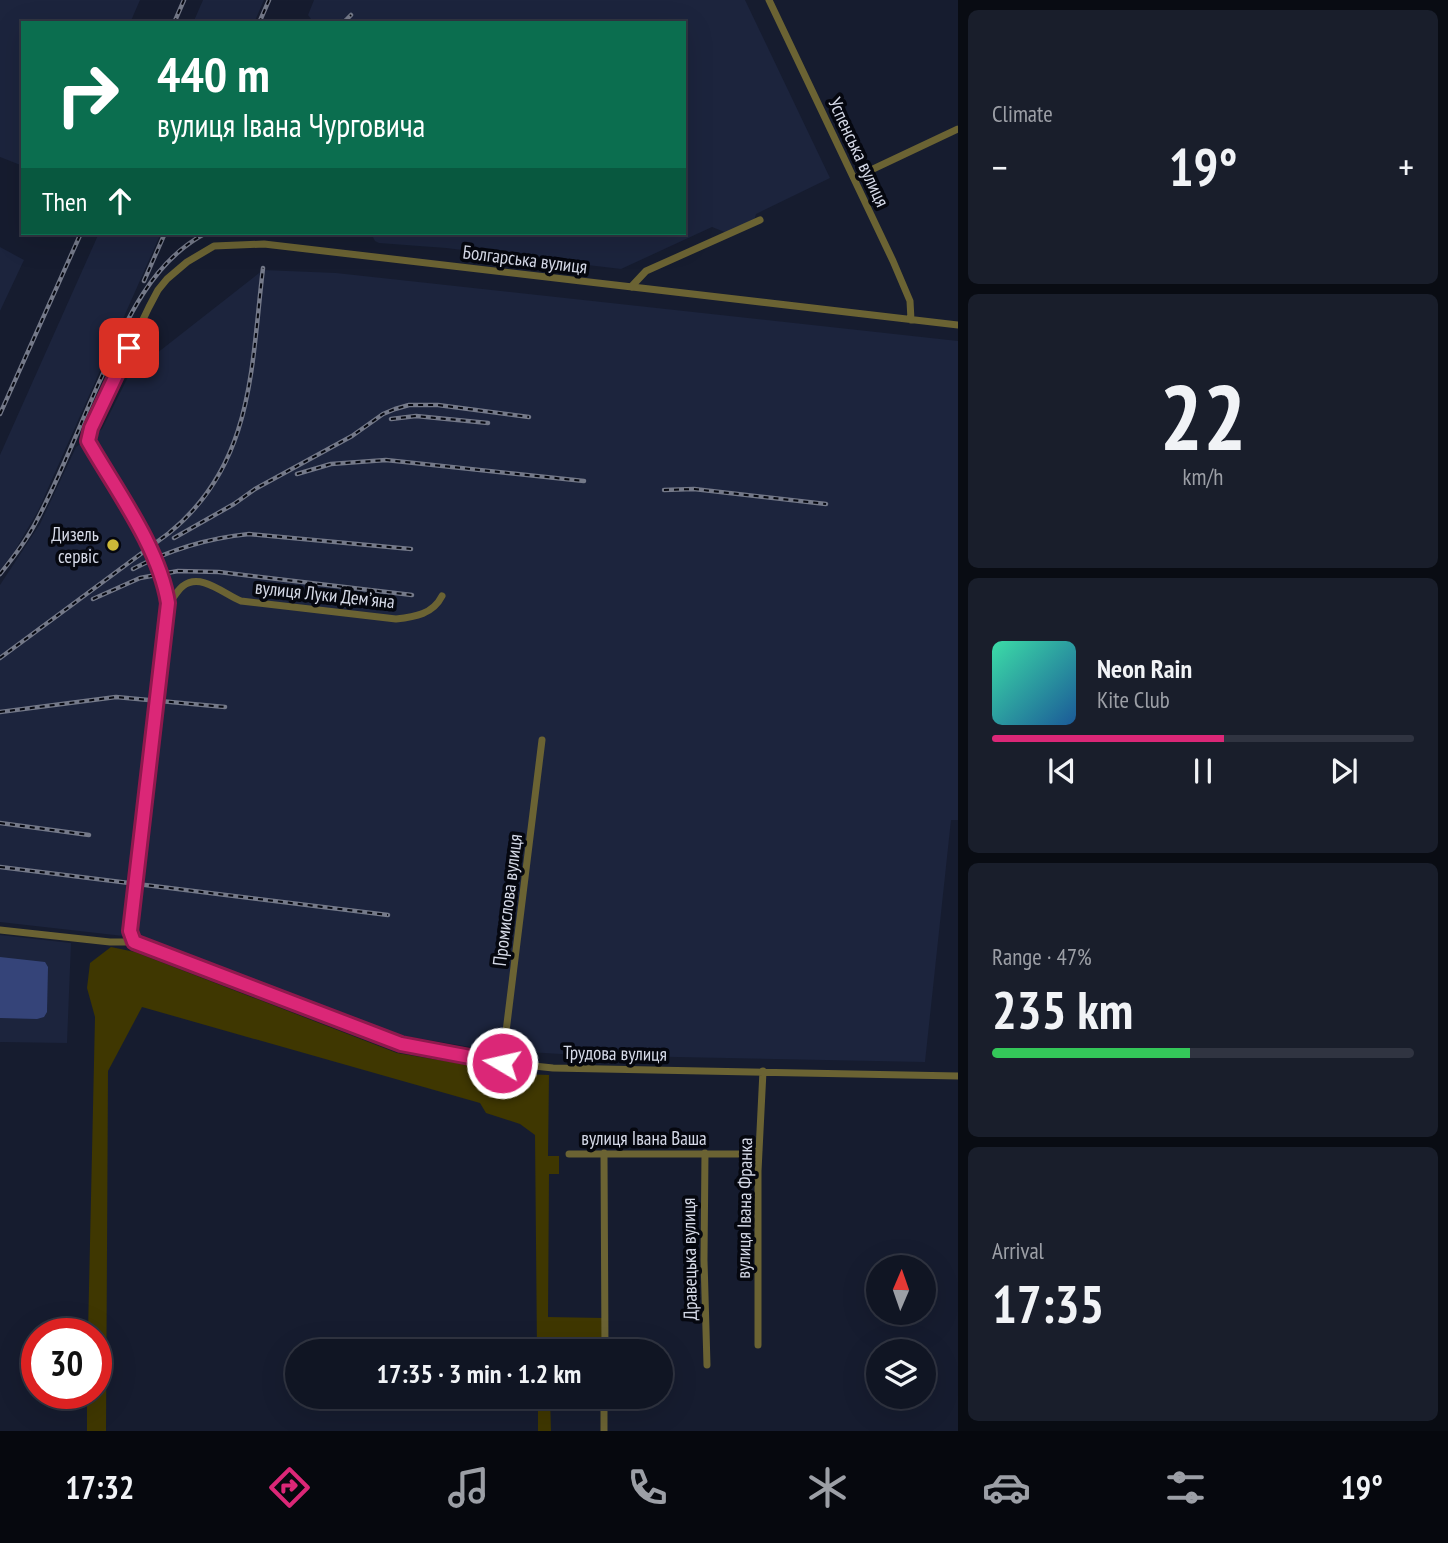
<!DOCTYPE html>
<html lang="en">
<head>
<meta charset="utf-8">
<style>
  :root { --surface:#101523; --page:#191e2b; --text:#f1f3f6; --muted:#9c9fa6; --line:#303441; --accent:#db2777 }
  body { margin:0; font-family:"PT Sans Narrow",sans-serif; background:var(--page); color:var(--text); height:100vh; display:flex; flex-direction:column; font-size:26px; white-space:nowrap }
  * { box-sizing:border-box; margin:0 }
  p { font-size:23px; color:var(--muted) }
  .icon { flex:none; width:38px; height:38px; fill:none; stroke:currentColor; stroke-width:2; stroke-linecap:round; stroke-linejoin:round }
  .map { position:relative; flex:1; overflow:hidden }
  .panel { display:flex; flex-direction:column; gap:10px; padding:10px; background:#090c13; width:490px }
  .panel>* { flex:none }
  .banner { position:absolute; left:21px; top:21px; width:665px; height:214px; border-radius:0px; box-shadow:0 7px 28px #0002,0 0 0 2px var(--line); background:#0b6e4f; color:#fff; overflow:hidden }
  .needle { width:46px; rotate:2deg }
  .controls { position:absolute; left:866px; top:1255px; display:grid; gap:14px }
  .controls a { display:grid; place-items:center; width:70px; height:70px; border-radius:50%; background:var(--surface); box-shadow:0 7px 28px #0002,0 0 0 2px var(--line); font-size:35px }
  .speed { position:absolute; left:21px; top:1318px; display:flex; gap:14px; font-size:35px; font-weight:700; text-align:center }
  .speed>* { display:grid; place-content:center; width:91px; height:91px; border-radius:50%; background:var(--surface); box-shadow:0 7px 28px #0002,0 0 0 2px var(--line); line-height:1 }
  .speed .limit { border:10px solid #d22; background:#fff; color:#111 }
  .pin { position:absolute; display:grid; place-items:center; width:60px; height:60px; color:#fff; margin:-30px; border-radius:14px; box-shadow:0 4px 10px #0006 }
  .me { position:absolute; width:77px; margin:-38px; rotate:279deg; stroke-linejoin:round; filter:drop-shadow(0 0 5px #0008) }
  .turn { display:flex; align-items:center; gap:24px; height:147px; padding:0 21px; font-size:32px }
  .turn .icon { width:91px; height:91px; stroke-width:2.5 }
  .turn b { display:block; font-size:49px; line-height:60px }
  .then { display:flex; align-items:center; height:66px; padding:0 21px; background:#0003; gap:14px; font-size:26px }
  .big { font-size:52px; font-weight:700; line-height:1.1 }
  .panel .card { flex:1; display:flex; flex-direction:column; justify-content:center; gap:10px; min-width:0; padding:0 24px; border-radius:10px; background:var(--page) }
  .panel .dial { align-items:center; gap:0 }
  .dial b { font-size:91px; line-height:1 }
  .song { display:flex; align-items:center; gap:21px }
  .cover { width:84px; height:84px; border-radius:10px; background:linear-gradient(135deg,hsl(160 70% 55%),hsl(210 70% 35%)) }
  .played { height:7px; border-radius:4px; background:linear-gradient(90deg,var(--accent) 55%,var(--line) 55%) }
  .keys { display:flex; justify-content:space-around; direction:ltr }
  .heat { display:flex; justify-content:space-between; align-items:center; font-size:38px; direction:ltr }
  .charge { height:10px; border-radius:5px; background:linear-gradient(90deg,#34c759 47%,var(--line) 0) }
  .trip { position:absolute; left:285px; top:1339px; width:388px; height:70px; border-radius:35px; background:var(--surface); box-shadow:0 7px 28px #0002,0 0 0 2px var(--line); font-weight:700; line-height:70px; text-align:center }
  .menu { display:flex; height:112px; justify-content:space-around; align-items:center; background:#06080e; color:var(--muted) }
  .menu .icon { width:49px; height:49px }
  .menu .selected { color:var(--accent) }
  .menu b { font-size:32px; color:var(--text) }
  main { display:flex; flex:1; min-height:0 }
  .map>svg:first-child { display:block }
  .built { fill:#1c243d }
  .green { fill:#3f3701 }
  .water { fill:#354479 }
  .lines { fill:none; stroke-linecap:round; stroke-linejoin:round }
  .minor { stroke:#6b6333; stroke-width:7 }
  .rail-casing { stroke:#747989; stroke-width:4.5 }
  .rail { stroke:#05070f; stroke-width:2; stroke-dasharray:5; stroke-linecap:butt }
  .route-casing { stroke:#8e194d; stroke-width:18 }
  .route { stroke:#db2777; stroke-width:12 }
  .poi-dot { fill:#cdb938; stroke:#05070f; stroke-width:2.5 }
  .labels { text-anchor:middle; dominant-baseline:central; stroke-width:7; stroke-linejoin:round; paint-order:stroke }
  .street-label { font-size:19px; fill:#d6dae8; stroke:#05070f }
  .poi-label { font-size:19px; fill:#d6dae8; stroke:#05070f; text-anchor:end }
</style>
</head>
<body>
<main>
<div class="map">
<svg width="958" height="1431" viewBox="0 0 958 1431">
  <rect width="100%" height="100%" fill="#161c2f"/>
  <path class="built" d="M0,0H140L130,23H23V166L0,157Z
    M203,0H264L254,23H193Z
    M314,0H745L830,178L756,214L754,221L727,233L712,227L621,269L446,248L379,243L375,241L371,233H684V23H314L308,15Z
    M99,233H161L38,511L14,552L0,570V455Z
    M0,247L24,260L0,311Z
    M263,270L336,273L958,341V820H951L925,1062L577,1055L482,1049L381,1032L141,938L0,922V585L40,524L76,447L102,429L129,375Z
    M0,935L71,943L67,1043L0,1042Z"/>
  <path class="green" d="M111,947L135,952L397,1053L522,1074L549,1075L548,1156H559V1174H549L548,1317L604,1318V1340L549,1338V1351H537L535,1135L520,1124L486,1113L480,1103L142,1007L108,1071L106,1431H87V1393H96V1334L88,1333L95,1017L87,988L90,963Z
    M538,1397H550L551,1431H538Z"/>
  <path class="water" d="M0,957L45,962L48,967L47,1012L44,1017L37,1019L0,1018Z"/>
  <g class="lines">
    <path class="minor" d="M769,0L893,261L910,301L911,320
      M854,178L958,129
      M631,287L646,271L760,220
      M168,603C175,598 177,590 183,586C201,572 225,595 241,601L396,619C415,617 433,614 442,596
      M0,930L110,942H134L401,1044L476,1060L553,1068L958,1076
      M134,942L130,931L168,603C159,545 117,491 88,441L91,428L149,307L158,290L167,279L187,262L214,246L264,244L958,325
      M502,1064L542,740
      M604,1153L605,1351
      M705,1153L704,1260L707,1365
      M569,1154H751L759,1150
      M758,1345V1171L763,1071
      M604,1431V1396"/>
    <defs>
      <path id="rail" d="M174,23L184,0
        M259,23L269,0
        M343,23L351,15
        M144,281L165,233
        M0,414L81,233
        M391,419L416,416L488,423
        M297,474L331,464L386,460L584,481
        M664,490L694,489L826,504
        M174,538L234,504L255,489L352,436L383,414L395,409L409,405H438L529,417
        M133,569C169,550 209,538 249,534L411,549
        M0,574C13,558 26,541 36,522C61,475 80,424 102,376C126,321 151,262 206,233
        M93,599L140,578L178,571L219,572L412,595
        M0,658L169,533C254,464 251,367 263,268
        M0,712L116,697L225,707
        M0,823L89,835
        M0,867L388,915"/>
    </defs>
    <use href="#rail" class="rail-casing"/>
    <use href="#rail" class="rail"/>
  </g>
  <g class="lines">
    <defs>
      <path id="route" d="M129,348L91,428L88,441C116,490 159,547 168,603L130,931L134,942L401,1044L502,1063"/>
    </defs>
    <use href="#route" class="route-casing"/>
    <use href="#route" class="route"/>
  </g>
  <circle class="poi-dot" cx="113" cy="545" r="7"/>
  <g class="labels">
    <g class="street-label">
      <text transform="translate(859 152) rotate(65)">Успенська вулиця</text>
      <text transform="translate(525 259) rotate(7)">Болгарська вулиця</text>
      <text transform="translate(325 594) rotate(6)">вулиця Луки Демʼяна</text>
      <text transform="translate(507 900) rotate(-83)">Промислова вулиця</text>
      <text transform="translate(615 1053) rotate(1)">Трудова вулиця</text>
      <text x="644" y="1138">вулиця Івана Ваша</text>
      <text transform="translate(744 1208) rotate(-89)">вулиця Івана Франка</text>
      <text transform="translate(689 1259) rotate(-91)">Дравецька вулиця</text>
    </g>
    <g class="poi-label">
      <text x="99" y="534">Дизель<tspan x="99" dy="22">сервіс</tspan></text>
    </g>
  </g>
</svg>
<div class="controls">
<a><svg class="needle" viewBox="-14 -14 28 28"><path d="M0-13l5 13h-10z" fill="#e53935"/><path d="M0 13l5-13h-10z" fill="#9c9fa6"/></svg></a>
<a><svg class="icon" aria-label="layers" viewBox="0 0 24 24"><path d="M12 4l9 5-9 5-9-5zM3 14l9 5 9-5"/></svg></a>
</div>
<div class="speed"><div class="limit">30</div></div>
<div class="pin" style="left:129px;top:348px;background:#d93025"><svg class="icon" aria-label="arrive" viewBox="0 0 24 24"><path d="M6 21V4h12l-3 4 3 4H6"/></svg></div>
<svg class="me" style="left:502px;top:1063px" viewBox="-20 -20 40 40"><circle r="17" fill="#db2777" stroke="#fff" stroke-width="3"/><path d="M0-11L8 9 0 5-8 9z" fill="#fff"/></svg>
<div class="trip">17:35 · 3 min · 1.2 km</div>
<div class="banner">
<div class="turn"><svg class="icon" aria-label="right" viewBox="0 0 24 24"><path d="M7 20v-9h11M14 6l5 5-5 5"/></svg><div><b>440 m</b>вулиця Івана Чурговича</div></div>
<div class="then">Then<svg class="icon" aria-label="ahead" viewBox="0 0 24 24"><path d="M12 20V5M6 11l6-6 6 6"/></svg></div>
</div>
</div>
<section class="panel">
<div class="card"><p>Climate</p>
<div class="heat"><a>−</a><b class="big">19°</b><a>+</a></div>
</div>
<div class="card dial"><b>22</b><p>km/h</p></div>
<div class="card">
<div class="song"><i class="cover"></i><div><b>Neon Rain</b><p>Kite Club</p></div></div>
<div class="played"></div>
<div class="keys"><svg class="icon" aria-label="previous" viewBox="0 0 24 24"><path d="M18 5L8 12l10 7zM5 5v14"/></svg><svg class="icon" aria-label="pause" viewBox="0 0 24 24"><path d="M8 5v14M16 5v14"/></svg><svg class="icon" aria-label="next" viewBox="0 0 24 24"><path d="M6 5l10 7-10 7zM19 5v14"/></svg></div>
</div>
<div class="card"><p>Range · 47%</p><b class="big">235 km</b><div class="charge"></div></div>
<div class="card"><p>Arrival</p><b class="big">17:35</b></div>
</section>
</main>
<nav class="menu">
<b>17:32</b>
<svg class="icon selected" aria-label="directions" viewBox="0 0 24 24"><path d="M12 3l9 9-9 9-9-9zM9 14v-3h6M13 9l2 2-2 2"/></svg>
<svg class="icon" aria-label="music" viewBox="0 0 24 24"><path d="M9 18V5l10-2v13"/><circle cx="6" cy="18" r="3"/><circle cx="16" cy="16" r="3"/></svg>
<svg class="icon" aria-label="phone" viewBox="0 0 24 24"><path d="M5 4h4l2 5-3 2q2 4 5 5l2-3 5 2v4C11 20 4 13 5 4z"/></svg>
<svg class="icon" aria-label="climate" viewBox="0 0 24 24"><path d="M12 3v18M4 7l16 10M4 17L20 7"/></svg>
<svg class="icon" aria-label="car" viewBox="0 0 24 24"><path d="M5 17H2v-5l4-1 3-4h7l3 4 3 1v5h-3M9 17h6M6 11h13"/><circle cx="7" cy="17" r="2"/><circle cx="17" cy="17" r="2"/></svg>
<svg class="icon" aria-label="filters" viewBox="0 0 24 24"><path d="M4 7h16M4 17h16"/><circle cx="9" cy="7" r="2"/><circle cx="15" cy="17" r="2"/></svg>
<b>19°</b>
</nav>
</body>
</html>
